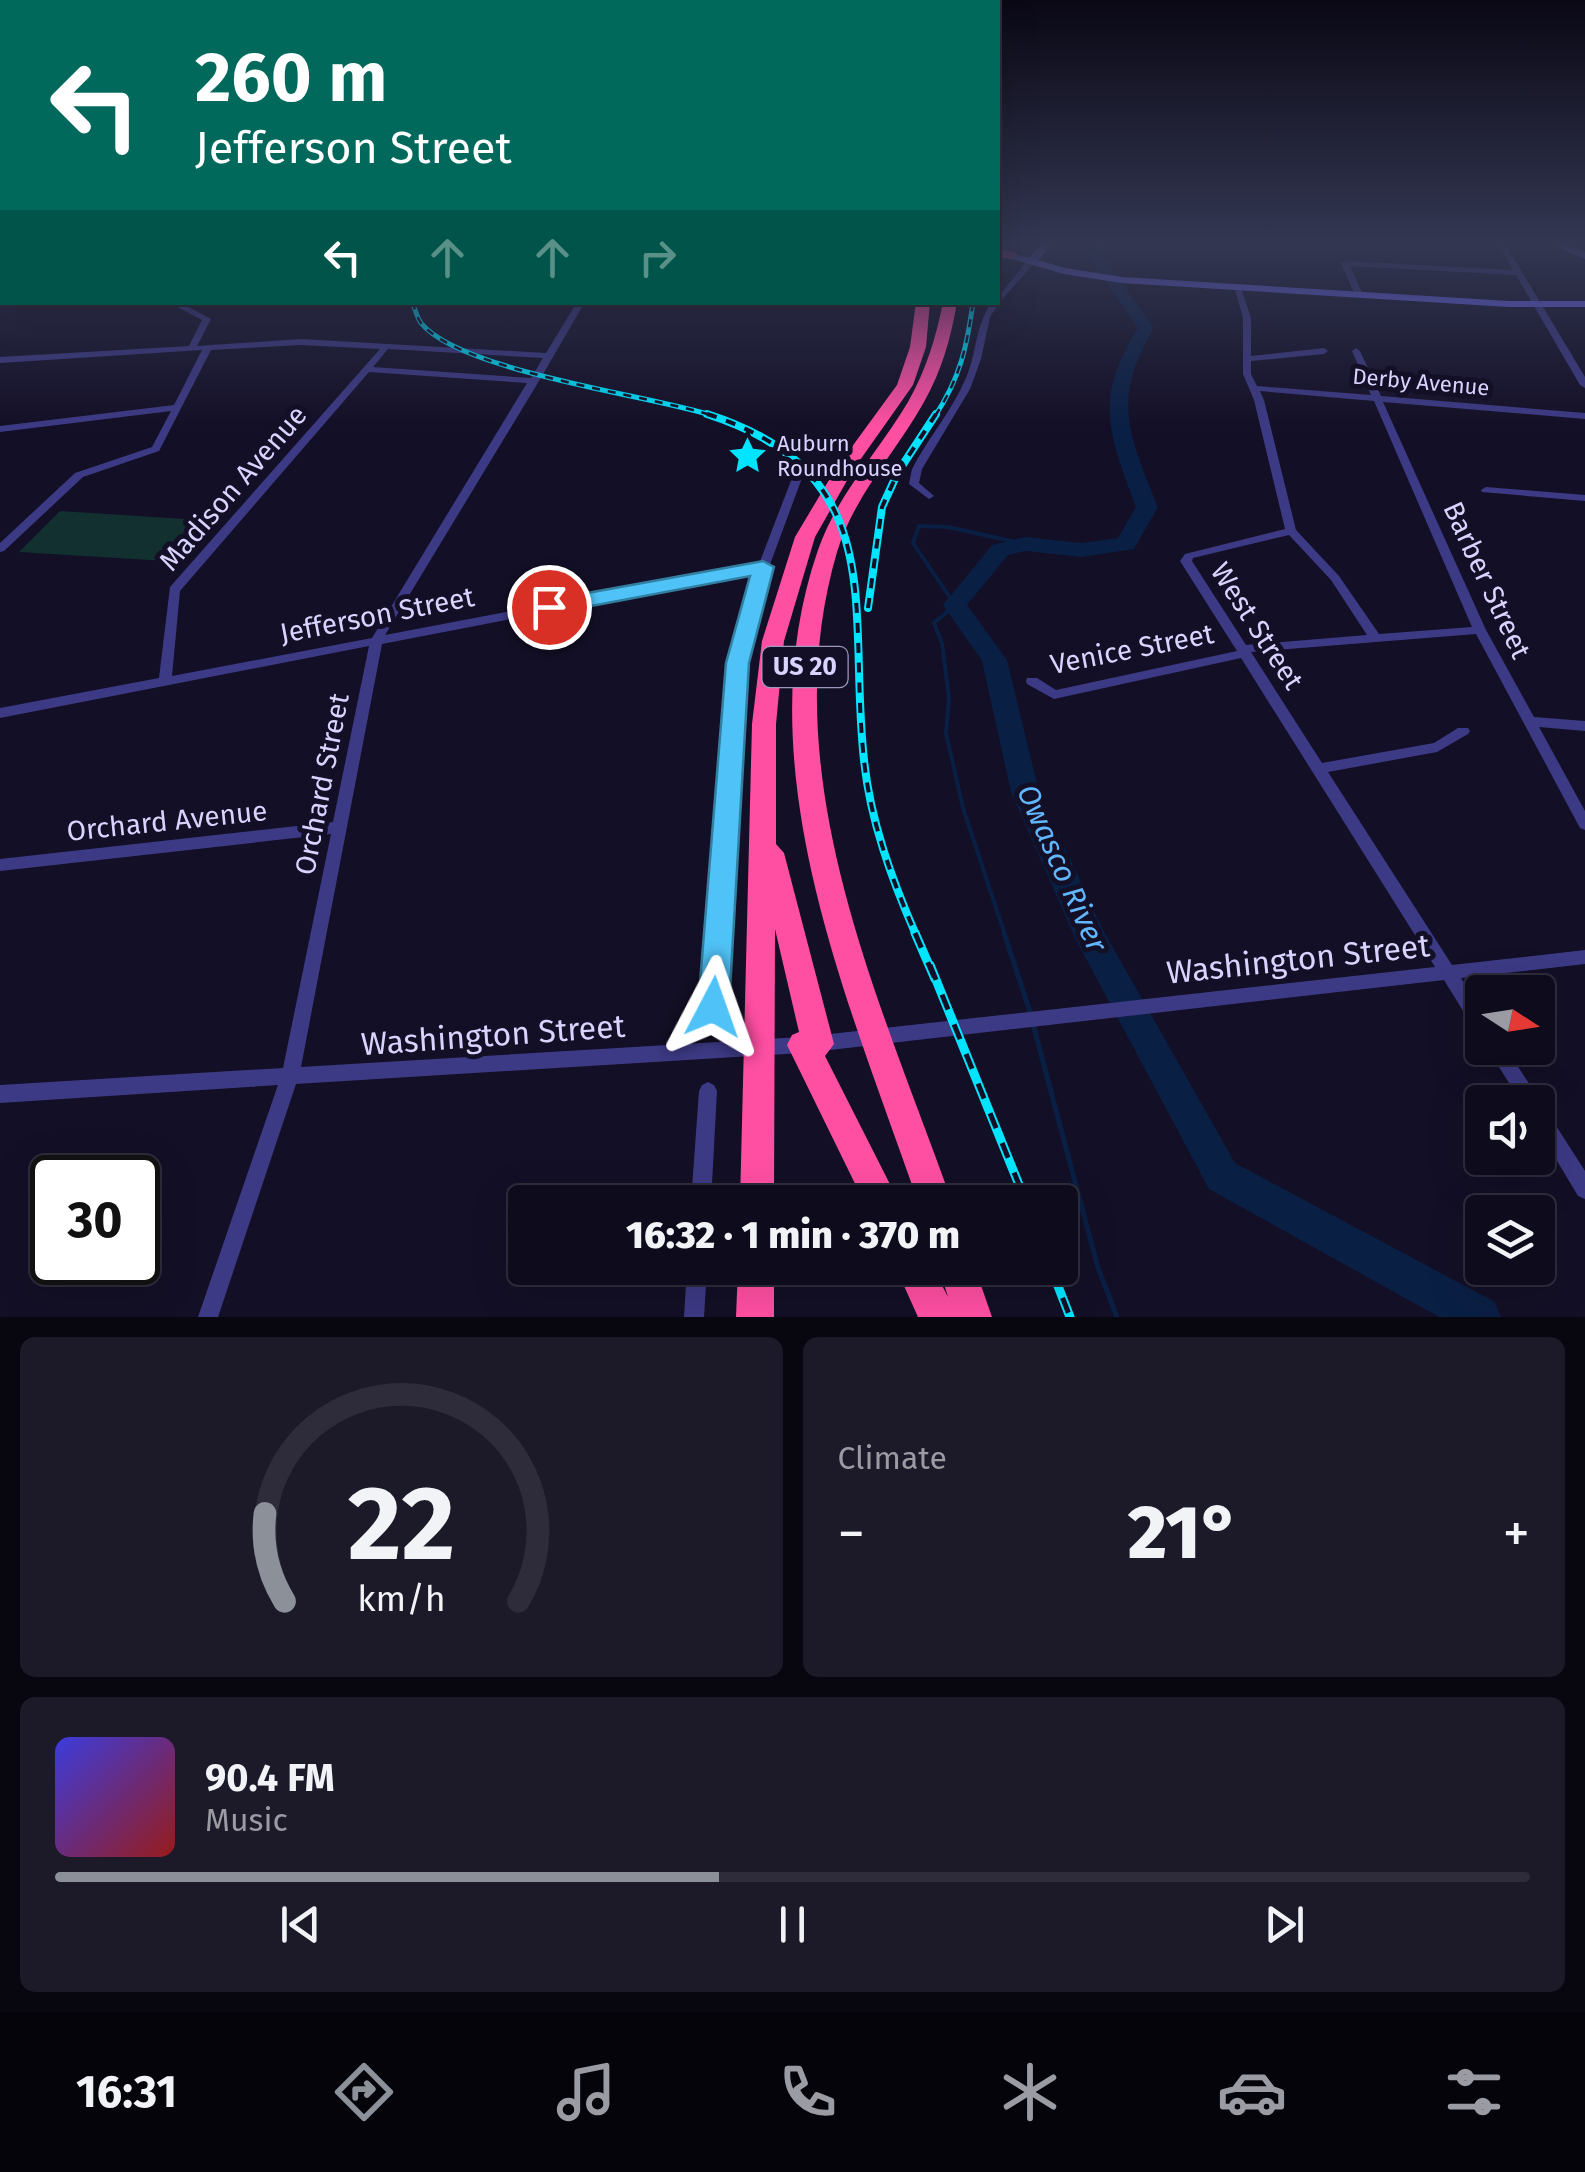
<!DOCTYPE html>
<html lang="en">
<head>
<meta charset="utf-8">
<style>
  :root { --surface:#0e0b1c; --page:#1c1929; --text:#f1f3f6; --muted:#9b9ba3; --line:#2e2b3b; --accent:#8c9099 }
  body { margin:0; font-family:"Fira Sans",sans-serif; background:var(--page); color:var(--text); height:100vh; display:flex; flex-direction:column; font-size:38px; white-space:nowrap }
  * { box-sizing:border-box; margin:0 }
  p { font-size:32px; color:var(--muted) }
  .icon { flex:none; width:55px; height:55px; fill:none; stroke:currentColor; stroke-width:2; stroke-linecap:round; stroke-linejoin:round }
  .map { position:relative; height:1317px; overflow:hidden }
  .sheet { display:flex; flex-direction:column; gap:20px; padding:20px; background:#08060f; flex:1 }
  .sheet>* { flex:none }
  .guide { position:absolute; left:0px; top:0px; width:1000px; height:305px; box-shadow:0 10px 40px #0002,0 0 0 2px var(--line); background:#00695c; color:#fff; overflow:hidden }
  .needle { width:65px; rotate:102deg }
  .fabs { position:absolute; left:1465px; top:975px; display:grid; gap:20px }
  .fabs a { display:grid; place-items:center; width:90px; height:90px; border-radius:10px; background:var(--surface); box-shadow:0 10px 40px #0002,0 0 0 2px var(--line); font-size:50px }
  .speed { position:absolute; left:30px; top:1155px; display:flex; gap:20px; font-size:50px; font-weight:700; text-align:center }
  .speed>* { display:grid; place-content:center; width:130px; height:130px; border-radius:50%; background:var(--surface); box-shadow:0 10px 40px #0002,0 0 0 2px var(--line); line-height:1 }
  .speed .limit { border:5px solid #111; border-radius:15px; background:#fff; color:#111 }
  .pin { position:absolute; display:grid; place-items:center; width:85px; height:85px; color:#fff; margin:-42px; border:5px solid #fff; border-radius:50%; box-shadow:0 2px 10px #0007 }
  .me { position:absolute; width:110px; margin:-55px; rotate:4deg; stroke-linejoin:round; filter:drop-shadow(0 0 8px #0008) }
  .turn { display:flex; align-items:center; gap:35px; height:210px; padding:0 30px; font-size:45px }
  .turn .icon { width:130px; height:130px; stroke-width:2.5 }
  .turn b { display:block; font-size:70px; line-height:85px }
  .lanes { display:flex; align-items:center; height:95px; padding:0 30px; background:#0003; justify-content:center; gap:50px; direction:ltr }
  .lanes .off { opacity:.35 }
  .big { font-size:75px; font-weight:800; line-height:1.1 }
  .sheet .card { flex:1; display:flex; flex-direction:column; justify-content:center; gap:15px; min-width:0; padding:0 35px; border-radius:15px; background:var(--page) }
  .sheet .dial { align-items:center; gap:0 }
  .dial svg { height:260px; overflow:visible; fill:none; stroke:var(--line); stroke-width:7; stroke-linecap:round; text-anchor:middle }
  .dial text { fill:var(--text); stroke:none }
  .song { display:flex; align-items:center; gap:30px }
  .cover { width:120px; height:120px; border-radius:15px; background:linear-gradient(135deg,hsl(240 70% 55%),hsl(0 70% 35%)) }
  .played { height:10px; border-radius:5px; background:linear-gradient(90deg,var(--accent) 45%,var(--line) 45%) }
  .keys { display:flex; justify-content:space-around; direction:ltr }
  .heat { display:flex; justify-content:space-between; align-items:center; font-size:55px; direction:ltr }
  .sheet .tiles { flex:1; display:grid; gap:20px; grid-template-columns:1fr 1fr }
  .card:last-child { grid-column:span 2 }
  .trip { position:absolute; left:508px; top:1185px; width:570px; height:100px; border-radius:10px; background:var(--surface); box-shadow:0 10px 40px #0002,0 0 0 2px var(--line); font-weight:800; line-height:100px; text-align:center }
  .dock { display:flex; height:160px; justify-content:space-around; align-items:center; background:#06040b; color:var(--muted) }
  .dock .icon { width:70px; height:70px }
  .dock .on { color:var(--accent) }
  .dock b { font-size:45px; color:var(--text) }
  .map>svg:first-child { display:block }
  .green { fill:#12302f }
  .lines { fill:none; stroke-linecap:round; stroke-linejoin:round }
  .stream-far1 { stroke:#0a1f44; stroke-width:4 }
  .stream { stroke:#0a1f44; stroke-width:5 }
  .river { fill:#0a1f44; fill-rule:evenodd }
  .street { fill:#3d3a85; fill-rule:evenodd }
  .secondary { fill:#6f6bff; fill-rule:evenodd }
  .highway { fill:#ff4fa3; fill-rule:evenodd }
  .rail-far2-casing { stroke:#00e5ff; stroke-width:5 }
  .rail-far1-casing { stroke:#00e5ff; stroke-width:8 }
  .rail-casing { stroke:#00e5ff; stroke-width:9 }
  .rail-far2 { stroke:#130f26; stroke-width:2.5; stroke-dasharray:8; stroke-linecap:butt }
  .rail-far1 { stroke:#130f26; stroke-width:4; stroke-dasharray:10; stroke-linecap:butt }
  .rail { stroke:#130f26; stroke-width:5; stroke-dasharray:16; stroke-linecap:butt }
  .route { fill:#4fc3f7; stroke:#337fa1; stroke-width:2.5 }
  .labels { text-anchor:middle; dominant-baseline:central; stroke-width:10; stroke-linejoin:round; paint-order:stroke }
  .far-street-label { font-size:22px; fill:#d9d4ff; stroke:#130f26 }
  .far-poi-label { font-size:22px; fill:#d9d4ff; stroke:#130f26; text-anchor:start }
  .shield { fill:#130f26; stroke:#9e99be; stroke-width:2.5 }
  .shield-label { font-size:25px; font-weight:bold; fill:#d9d4ff }
  .street-label { font-size:28px; fill:#d9d4ff; stroke:#130f26 }
  .water-label { font-size:30px; font-style:italic; fill:#62b6ff; stroke:#130f26 }
  .near-street-label { font-size:32px; fill:#d9d4ff; stroke:#130f26 }
</style>
</head>
<body>
<div class="map">
<svg width="1585" height="1317" viewBox="0 0 1585 1317">
  <rect width="100%" height="100%" fill="#130f26"/>
  <path class="green" d="M60,511L201,520L166,561L19,552Z"/>
  <g class="lines">
    <path class="stream-far1" d="M1005,935L963,808L946,733L949,698L942,643L934,623L955,605L913,543L919,526L948,527L1025,544"/>
    <path class="stream" d="M1004,933L1031,1015
      M1033,1024L1098,1268L1117,1317"/>
    <path class="river" d="M1091,242H1105L1102,256L1154,328C1111,399 1129,435 1158,507L1134,549L1082,557L1025,551L1008,555L967,605L1007,660L1039,792L1103,930L1235,1163L1495,1302L1501,1317H1439L1209,1189L1075,938L1011,792L982,661L943,605L992,545L1025,537L1082,543L1118,538L1136,507C1109,434 1093,399 1138,328L1088,256Z"/>
    <path class="street" d="M1497,242H1504L1585,377V388L1580,385L1516,275L1350,266L1363,295L1359,297L1355,295L1341,263L1345,261L1513,270Z
      M1028,260L1035,262L999,303L990,317L981,359L970,389L922,469L919,483L934,496L929,499L909,484L912,469C928,438 952,411 966,378C977,353 975,325 992,302H998V297Z
      M1234,286L1241,288L1251,318V356L1324,348L1328,351L1324,354L1251,361V374L1257,386L1371,395L1352,351L1356,348L1360,351L1381,396L1585,413V419L1383,402L1486,630L1534,717L1585,721V731L1539,727L1585,811V830L1580,828L1476,634L1251,652L1322,763L1434,743L1458,728H1468L1470,731L1468,734L1437,752L1328,772L1452,965L1585,950V964L1461,978L1482,1012V1034L1476,1032L1444,980L821,1051L815,1049L812,1043L815,1037L821,1035L1435,967L1241,658L1054,699L1027,684L1026,681L1027,678H1037L1056,690L1237,651L1180,561L1185,554L1285,529L1254,400L1243,374V318ZM1260,391L1374,401L1472,627L1379,634L1339,576L1296,530L1264,400ZM1289,535L1331,580L1367,635L1246,645L1192,561L1193,558Z
      M0,288H2V292H0Z
      M168,302H179L211,319L197,346L301,339L546,353L577,302H585L539,381L385,635L759,564L792,478L797,475L802,478L765,578L743,663L721,1007L719,1012L713,1015L707,1012L705,1007L731,663L756,572L382,644L301,1067L801,1037L807,1039L810,1045L807,1051L801,1053L296,1084L218,1317H198L278,1085L0,1103V1085L283,1068L331,834L0,871V859L333,822L369,646L0,718V708L159,678L170,587L380,349L301,345L211,350L159,451L83,477L4,551L0,552V543L75,473L152,447L171,411L0,432V426L174,405L202,350L0,363V357L189,346L202,320ZM388,349L543,358L531,378L373,367ZM369,372L527,383L372,638L172,676L180,591Z
      M1486,487L1585,495V501L1482,492L1481,490Z
      M1487,1048H1506L1537,1096L1539,1104L1544,1107L1585,1171V1199L1578,1196L1538,1129V1102H1521Z
      M708,1082L714,1085L717,1091L711,1202H691L699,1091L702,1085Z
      M687,1268H707L704,1317H684Z"/>
    <path class="secondary" d="M1044,242H1055L1038,260L1065,268L1122,277L1509,301H1585V307H1509L1122,283L1064,274L998,255V249L1029,258Z
      M1545,242H1560L1585,252V259Z"/>
    <path class="highway" d="M998,249L1015,252L1017,255L1010,259L998,257Z
      M916,302H930L926,347L913,385L853,470L815,537L784,641L776,724V844L784,853L834,1044L825,1056L899,1202H864L792,1055L787,1045L792,1035L799,1032L775,929L774,1202H740L752,724L762,641L795,537L835,470L897,385L910,347Z
      M943,302H957C951,338 942,370 924,402C896,452 854,496 837,552C772,774 879,997 952,1202H918C848,999 743,766 818,550C837,495 879,451 908,402C926,370 936,338 943,302Z
      M738,1268H774V1317H736Z
      M896,1268H933L948,1297L939,1268H975L992,1317H918Z"/>
    <defs>
      <path id="rail-far2" d="M412,302C415,308 417,318 421,323C461,372 650,395 714,416
        M935,416C960,378 967,347 973,302"/>
      <path id="rail-far1" d="M707,414C893,474 847,607 864,760C870,820 892,880 916,935
        M868,608L882,507L898,472L936,414"/>
      <path id="rail" d="M915,933L935,979
        M930,965L1026,1202
        M1051,1268L1070,1317"/>
    </defs>
    <use href="#rail-far2" class="rail-far2-casing"/>
    <use href="#rail-far1" class="rail-far1-casing"/>
    <use href="#rail" class="rail-casing"/>
    <use href="#rail-far2" class="rail-far2"/>
    <use href="#rail-far1" class="rail-far1"/>
    <use href="#rail" class="rail"/>
  </g>
  <linearGradient id="sky" x2="0" y2="1"><stop stop-color="#0a0815"/><stop offset="0.57" stop-color="#333752"/><stop offset="1" stop-color="#333752" stop-opacity="0"/></linearGradient>
  <rect width="1585" height="427" fill="url(#sky)"/>
  <path class="route" d="M763,561L774,567L749,663L729,1007L724,1017L713,1021L702,1017L698,1007L726,663L750,576L549,614L538,607L549,600Z"/>
  <defs>
    <symbol id="sight-bare" viewBox="-9 -9 18 18"><path d="M0-6L1.8-2.2L6-1.7L2.9 1.2L3.7 5.4L0 3.3L-3.7 5.4L-2.9 1.2L-6-1.7L-1.8-2.2Z" fill="#00e5ff" stroke="#130f26" stroke-width="2.5" paint-order="stroke"/></symbol>
  </defs>
  <g fill-rule="evenodd">
    <use href="#sight-bare" x="720" y="428" width="55" height="55"/>
  </g>
  <g class="labels">
    <g class="far-street-label">
      <text transform="translate(1421 382) rotate(5)">Derby Avenue</text>
    </g>
    <g class="far-poi-label">
      <text x="777" y="443">Auburn<tspan x="777" dy="25">Roundhouse</tspan></text>
    </g>
    <rect class="shield" x="762.5" y="647" width="85" height="40" rx="8"/>
    <g class="shield-label">
      <text x="805" y="667">US 20</text>
    </g>
    <g class="street-label">
      <text transform="translate(233 488) rotate(-49)">Madison Avenue</text>
      <text transform="translate(1487 580) rotate(65)">Barber Street</text>
      <text transform="translate(377 615) rotate(-11)">Jefferson Street</text>
      <text transform="translate(1257 626) rotate(57)">West Street</text>
      <text transform="translate(1132 649) rotate(-11)">Venice Street</text>
      <text transform="translate(322 784) rotate(-79)">Orchard Street</text>
      <text transform="translate(167 821) rotate(-6)">Orchard Avenue</text>
    </g>
    <g class="water-label">
      <text transform="translate(1062 868) rotate(66)">Owasco River</text>
    </g>
    <g class="near-street-label">
      <text transform="translate(1298 959) rotate(-6)">Washington Street</text>
      <text transform="translate(493 1035) rotate(-4)">Washington Street</text>
    </g>
  </g>
</svg>
<div class="fabs">
<a><svg class="needle" viewBox="-14 -14 28 28"><path d="M0-13l5 13h-10z" fill="#e53935"/><path d="M0 13l5-13h-10z" fill="#9b9ba3"/></svg></a>
<a><svg class="icon" aria-label="sound" viewBox="0 0 24 24"><path d="M4 9h4l5-4v14l-5-4H4zM17 9q2 3 0 6"/></svg></a>
<a><svg class="icon" aria-label="layers" viewBox="0 0 24 24"><path d="M12 4l9 5-9 5-9-5zM3 14l9 5 9-5"/></svg></a>
</div>
<div class="speed"><div class="limit">30</div></div>
<div class="pin" style="left:549px;top:607px;background:#d93025"><svg class="icon" aria-label="arrive" viewBox="0 0 24 24"><path d="M6 21V4h12l-3 4 3 4H6"/></svg></div>
<svg class="me" style="left:713px;top:1007px" viewBox="-20 -20 40 40"><path d="M0-17L14 15 0 8-14 15z" fill="#4fc3f7" stroke="#fff" stroke-width="4"/></svg>
<div class="trip">16:32 · 1 min · 370 m</div>
<div class="guide">
<div class="turn"><svg class="icon" aria-label="left" viewBox="0 0 24 24"><path d="M17 20v-9H6M10 6l-5 5 5 5"/></svg><div><b>260 m</b>Jefferson Street</div></div>
<div class="lanes"><svg class="icon" aria-label="left" viewBox="0 0 24 24"><path d="M17 20v-9H6M10 6l-5 5 5 5"/></svg><svg class="icon off" aria-label="ahead" viewBox="0 0 24 24"><path d="M12 20V5M6 11l6-6 6 6"/></svg><svg class="icon off" aria-label="ahead" viewBox="0 0 24 24"><path d="M12 20V5M6 11l6-6 6 6"/></svg><svg class="icon off" aria-label="right" viewBox="0 0 24 24"><path d="M7 20v-9h11M14 6l5 5-5 5"/></svg></div>
</div>
</div>
<section class="sheet">
<div class="tiles">
<div class="card dial"><svg viewBox="0 0 100 80">
<path d="M14 69A42 42 0 1 1 86 69"/>
<path d="M14 69A42 42 0 0 1 8 42" stroke="#8c9099"/>
<text x="50" y="56" font-size="32" font-weight="700">22</text>
<text x="50" y="72" font-size="11">km/h</text>
</svg></div>
<div class="card"><p>Climate</p>
<div class="heat"><a>−</a><b class="big">21°</b><a>+</a></div>
</div>
<div class="card">
<div class="song"><i class="cover"></i><div><b>90.4 FM</b><p>Music</p></div></div>
<div class="played"></div>
<div class="keys"><svg class="icon" aria-label="previous" viewBox="0 0 24 24"><path d="M18 5L8 12l10 7zM5 5v14"/></svg><svg class="icon" aria-label="pause" viewBox="0 0 24 24"><path d="M8 5v14M16 5v14"/></svg><svg class="icon" aria-label="next" viewBox="0 0 24 24"><path d="M6 5l10 7-10 7zM19 5v14"/></svg></div>
</div>
</div>
</section>
<nav class="dock">
<b>16:31</b>
<svg class="icon on" aria-label="directions" viewBox="0 0 24 24"><path d="M12 3l9 9-9 9-9-9zM9 14v-3h6M13 9l2 2-2 2"/></svg>
<svg class="icon" aria-label="music" viewBox="0 0 24 24"><path d="M9 18V5l10-2v13"/><circle cx="6" cy="18" r="3"/><circle cx="16" cy="16" r="3"/></svg>
<svg class="icon" aria-label="phone" viewBox="0 0 24 24"><path d="M5 4h4l2 5-3 2q2 4 5 5l2-3 5 2v4C11 20 4 13 5 4z"/></svg>
<svg class="icon" aria-label="climate" viewBox="0 0 24 24"><path d="M12 3v18M4 7l16 10M4 17L20 7"/></svg>
<svg class="icon" aria-label="car" viewBox="0 0 24 24"><path d="M5 17H2v-5l4-1 3-4h7l3 4 3 1v5h-3M9 17h6M6 11h13"/><circle cx="7" cy="17" r="2"/><circle cx="17" cy="17" r="2"/></svg>
<svg class="icon" aria-label="filters" viewBox="0 0 24 24"><path d="M4 7h16M4 17h16"/><circle cx="9" cy="7" r="2"/><circle cx="15" cy="17" r="2"/></svg>
</nav>
</body>
</html>
